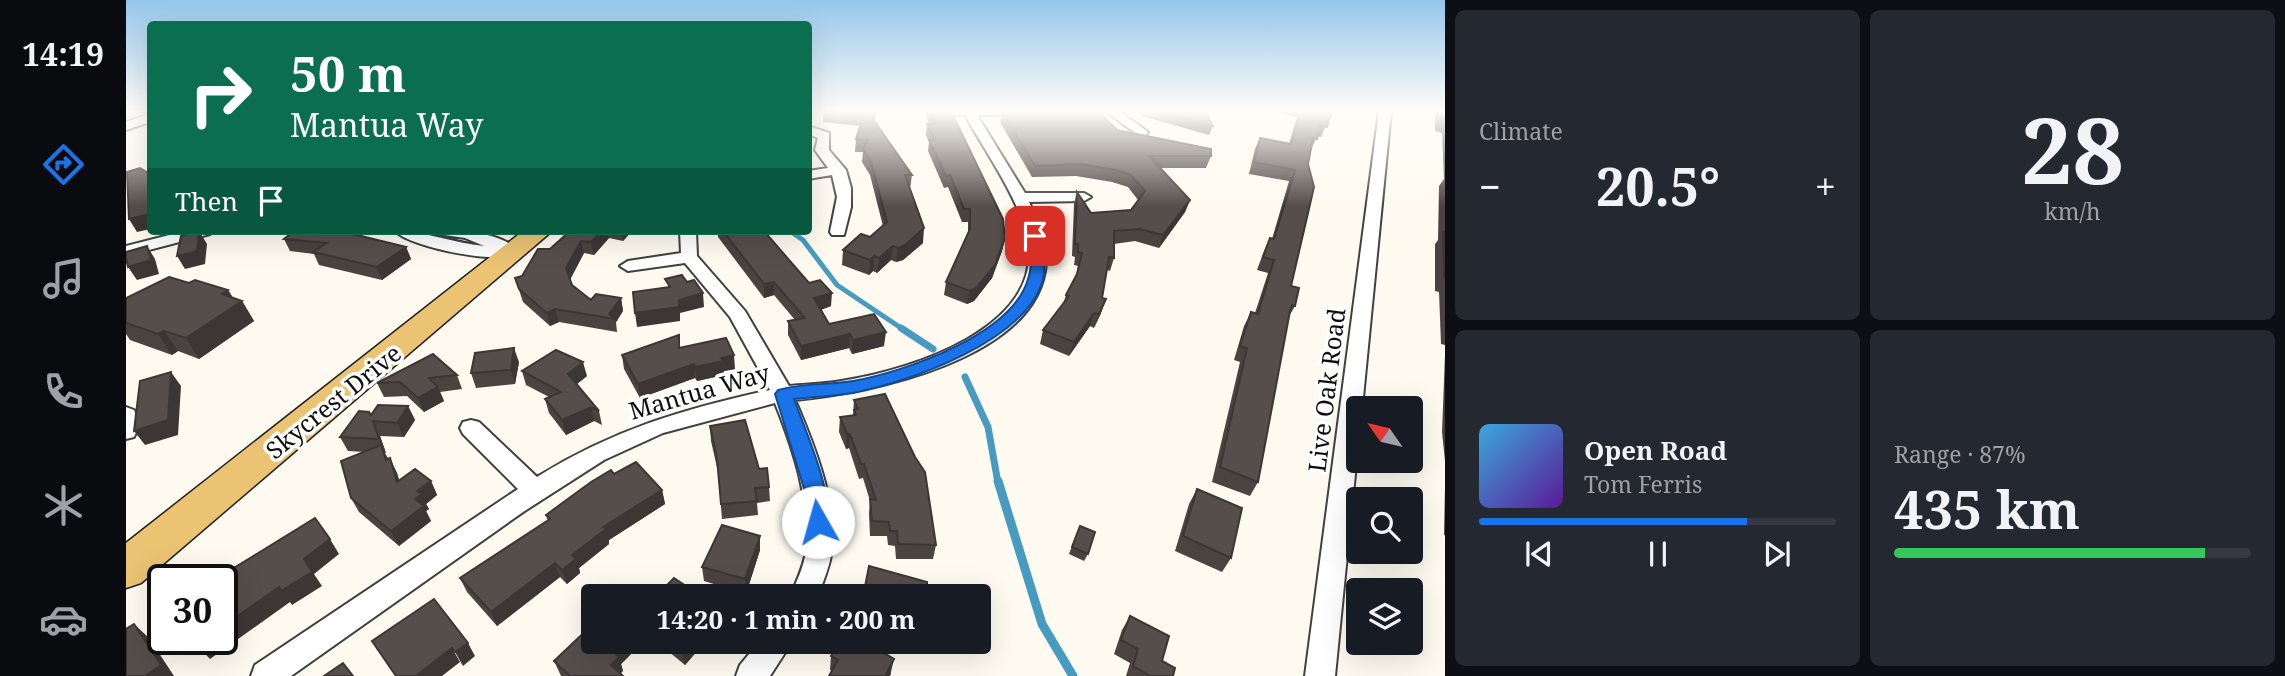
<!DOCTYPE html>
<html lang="en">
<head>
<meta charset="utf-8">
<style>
  :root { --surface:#171b24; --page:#242831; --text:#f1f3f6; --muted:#9ea1a6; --line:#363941; --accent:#1a73e8 }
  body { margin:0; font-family:"Noto Serif",serif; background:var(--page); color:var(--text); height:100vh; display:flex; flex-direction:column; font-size:26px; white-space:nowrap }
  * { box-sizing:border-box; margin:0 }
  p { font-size:23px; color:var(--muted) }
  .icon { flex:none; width:38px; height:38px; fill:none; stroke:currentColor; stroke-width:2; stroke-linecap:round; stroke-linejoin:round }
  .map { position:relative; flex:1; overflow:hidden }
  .side { display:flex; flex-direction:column; gap:10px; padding:10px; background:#0d0f14; width:840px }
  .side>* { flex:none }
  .guide { position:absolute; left:21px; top:21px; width:665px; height:214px; border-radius:7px; box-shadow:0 7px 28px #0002; background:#0b6e4f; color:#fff; overflow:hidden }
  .needle { width:46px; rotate:304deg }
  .controls { position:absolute; left:1220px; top:396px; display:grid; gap:14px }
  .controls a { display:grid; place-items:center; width:77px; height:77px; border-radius:7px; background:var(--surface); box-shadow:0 7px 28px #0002; font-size:35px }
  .speed { position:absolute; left:21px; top:564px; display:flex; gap:14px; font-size:35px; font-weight:700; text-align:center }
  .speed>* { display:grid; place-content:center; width:91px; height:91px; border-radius:50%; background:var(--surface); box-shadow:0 7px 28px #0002; line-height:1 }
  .speed .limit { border:4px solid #111; border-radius:10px; background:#fff; color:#111 }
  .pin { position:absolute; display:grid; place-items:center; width:60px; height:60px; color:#fff; margin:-30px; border-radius:14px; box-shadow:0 4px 10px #0006 }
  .me { position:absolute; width:77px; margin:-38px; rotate:353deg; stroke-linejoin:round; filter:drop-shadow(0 0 5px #0008) }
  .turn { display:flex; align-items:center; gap:24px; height:147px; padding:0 28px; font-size:32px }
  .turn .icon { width:91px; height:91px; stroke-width:2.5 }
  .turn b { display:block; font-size:49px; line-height:60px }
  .then { display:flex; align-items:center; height:66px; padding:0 28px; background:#0003; gap:14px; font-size:26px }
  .big { font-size:52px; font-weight:700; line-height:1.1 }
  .side .tile { flex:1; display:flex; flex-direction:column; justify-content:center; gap:10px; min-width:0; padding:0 24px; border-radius:10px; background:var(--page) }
  .side .dial { align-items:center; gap:0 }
  .dial b { font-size:91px; line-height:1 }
  .song { display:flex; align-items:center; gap:21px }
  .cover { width:84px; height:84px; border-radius:10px; background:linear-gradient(135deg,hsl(200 70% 55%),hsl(270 70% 35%)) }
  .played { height:7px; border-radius:4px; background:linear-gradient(90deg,var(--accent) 75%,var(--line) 75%) }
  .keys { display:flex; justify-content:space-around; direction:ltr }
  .heat { display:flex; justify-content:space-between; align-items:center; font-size:38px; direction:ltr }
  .charge { height:10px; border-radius:5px; background:linear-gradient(90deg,#34c759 87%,var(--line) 0) }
  .side .tiles { flex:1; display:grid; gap:10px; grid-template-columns:repeat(2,1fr) }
  .trip { position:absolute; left:455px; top:584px; width:410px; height:70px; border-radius:7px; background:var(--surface); box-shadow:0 7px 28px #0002; font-weight:700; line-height:70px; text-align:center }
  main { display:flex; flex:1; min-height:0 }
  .dock { display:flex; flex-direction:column; width:126px; justify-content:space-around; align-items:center; background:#090b0e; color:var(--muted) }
  .dock .icon { width:49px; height:49px }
  .dock .on { color:var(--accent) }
  .dock b { font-size:32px; color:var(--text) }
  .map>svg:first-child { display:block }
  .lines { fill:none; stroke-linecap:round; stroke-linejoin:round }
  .stream-far2 { stroke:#489bc0; stroke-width:5 }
  .stream-far1 { stroke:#489bc0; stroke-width:7 }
  .stream { stroke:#489bc0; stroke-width:9 }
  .minor-casing { stroke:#414141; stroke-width:4 }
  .primary-casing { stroke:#1f1f1f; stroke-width:3 }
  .minor { fill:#fff; fill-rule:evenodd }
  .primary { fill:#ebc373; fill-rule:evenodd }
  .wall { fill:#4a4340 }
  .shaded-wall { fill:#3c3734 }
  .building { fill:#564e4b; stroke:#3c3734; stroke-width:2 }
  .route { fill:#1a73e8; stroke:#114b97; stroke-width:2 }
  .labels { text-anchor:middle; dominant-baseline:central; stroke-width:7; stroke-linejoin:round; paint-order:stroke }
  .street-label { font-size:24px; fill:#0e0e0e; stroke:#fff }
</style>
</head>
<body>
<main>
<nav class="dock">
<b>14:19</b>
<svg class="icon on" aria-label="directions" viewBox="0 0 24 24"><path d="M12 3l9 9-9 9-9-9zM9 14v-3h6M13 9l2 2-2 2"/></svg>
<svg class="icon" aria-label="music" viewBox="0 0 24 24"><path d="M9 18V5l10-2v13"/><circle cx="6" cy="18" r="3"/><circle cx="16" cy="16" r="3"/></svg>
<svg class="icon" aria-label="phone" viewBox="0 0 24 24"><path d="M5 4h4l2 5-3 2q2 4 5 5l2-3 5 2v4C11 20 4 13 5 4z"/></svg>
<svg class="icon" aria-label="climate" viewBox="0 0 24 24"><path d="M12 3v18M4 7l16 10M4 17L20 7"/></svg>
<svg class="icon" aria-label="car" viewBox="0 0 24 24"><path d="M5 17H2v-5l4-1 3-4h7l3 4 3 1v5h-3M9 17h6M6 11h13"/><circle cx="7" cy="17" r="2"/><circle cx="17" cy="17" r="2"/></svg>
</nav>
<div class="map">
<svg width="1319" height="676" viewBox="0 0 1319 676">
  <rect width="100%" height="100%" fill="#fefaf0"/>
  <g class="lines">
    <path class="stream-far2" d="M664,231L677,240L711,285L778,330"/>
    <path class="stream-far1" d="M775,328L807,349
      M839,377L862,427L872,483"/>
    <path class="stream" d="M872,481L916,624L947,676"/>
    <defs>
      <path id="minor" d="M811,111H948L942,115H851L899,193H958L965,197L958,201L903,202C912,221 922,243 920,263C913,359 744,393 669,400C688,444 713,506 705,555C703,569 696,583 692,597H664C670,582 678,567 680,551C685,501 667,448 649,403L537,433L478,460L397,512L165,676H125L129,665L392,489L337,434L334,428L337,422L345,420L353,422L411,477C487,430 557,409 644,390L604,317L559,263L502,271L494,266L502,261L555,253L554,231H570L571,256L619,311L663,386C682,384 702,384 721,380C787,369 916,328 902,242C895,201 860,153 839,115H817Z
        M979,111H993L1022,132L1020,135H1012Z
        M1253,111H1265L1236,408H1232V444L1209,676H1179Z
        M24,114V122L0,130V122Z
        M682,126L703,133V150L720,170L725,188V207L718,235H706L704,232L711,197L706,175L682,179V171L702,168L689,150L692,138L682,134Z
        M59,231H86L84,234L0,256V246Z
        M269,231C299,231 328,243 358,246L339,238L312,234L310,231C338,231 374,231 394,252C380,267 283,247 269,231Z
        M0,407L8,410C12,418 13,428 8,437L0,439Z
        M633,642H666L644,676H610L614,665Z"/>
      <path id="primary" d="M397,231H426L15,583L0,588V543Z"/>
    </defs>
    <use href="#minor" class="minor-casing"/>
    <use href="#primary" class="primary-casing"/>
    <use href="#minor" class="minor"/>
    <use href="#primary" class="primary"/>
  </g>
  <path class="wall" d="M698,111H751L749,121L786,175L784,189L797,243L777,260L770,262L765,260L751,273L747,271L743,275L716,265L717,250L744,237L757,226L744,175L736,162L737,152H729L730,139L734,126L697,122Z
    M799,111H825L879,238L876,251L866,278L848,301L841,304L818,295L820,282L842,235V222H836L822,187L818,188L802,151L803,142L800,135L801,124H803Z
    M876,111H972L991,130L1085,156L1080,168H1034L1064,200L1059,212L1033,248L1009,241L988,244V258L984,271L981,270L976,298L975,313L968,328L964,326L943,356L914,344L917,330L937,304L940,295L950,277L952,266L948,265L949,257L946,256L948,204L951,192L965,213L1005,210L1012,200L1002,187L986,182L950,176L906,177L874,122Z
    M1018,111H1079L1087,126L1083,135L1016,116Z
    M1150,111H1206L1195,137L1191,136L1185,150L1182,164L1165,286L1169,306L1162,318L1132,482L1124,496L1086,482L1114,362L1108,360L1118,326L1125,312L1129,313L1142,273L1131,270L1138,251L1144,238L1146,239L1163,181L1123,174L1129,149L1134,138L1163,144L1171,117L1150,112Z
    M1309,111H1319V345L1315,344L1313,292L1309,291V244L1312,240L1313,186L1318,179L1316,133L1309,131Z
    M444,231H506L497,241L483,238L468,255L458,253L444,280L446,285L465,300L495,298L497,311L490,322L491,332L433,322L424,326L397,302L389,278L396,276Z
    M592,231H638L683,283L705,306L695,310L703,324L758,346L726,354L723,348L675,360L662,335V321L669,320L648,295L638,298L592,237Z
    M234,234V236L280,247L285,259L256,280L193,265L188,254L164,251L158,239Z
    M63,283L102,290L107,298L116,301L128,321L73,359L52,351L46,355L4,340L0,334V298Z
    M555,348L609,369L598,371V375L571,381L569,378L514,398L498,369L496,355Z
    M1319,355V461L1316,432Z
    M393,362L389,384L350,388L345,373Z
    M396,371L461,376L451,384L473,411L476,425L468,421L440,435L423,413L419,399L423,397L400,385Z
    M331,375L336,389L314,392L318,401L298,412L281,396L258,397L251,383Z
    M728,400L810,545L807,559H770L769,546L762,545L761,536H744L743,514L744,501L737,478L733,479L723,448L720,449L713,432L714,417L727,415Z
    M282,406L289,420L278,437L254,436L260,453H259L271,473L273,480L305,481L311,495L300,504L303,509L300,511L305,521L273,546L233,512L225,498L238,452L222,451L214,437L245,415Z
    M584,426L633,469L643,487L644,501L631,503L632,515L596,519L592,472L585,441Z
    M488,474L536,490L539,504L483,540V544L453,568L454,573L441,584L434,577L371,626L341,592L334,578L422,521L420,515Z
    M1319,486V535H1318Z
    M1071,489L1105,558L1096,572L1049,551L1063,504Z
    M954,526L962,554L958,561L943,554Z
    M634,536V550L620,594L578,581L576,567Z
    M1004,616L1036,661L1047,676H1000L1004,663L988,654L996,630Z
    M531,642H579L559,665Z
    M780,642H791L790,645Z
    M507,652L495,664L497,671L494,673L497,676H435L428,661Z
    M705,656L765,673L764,676H703L706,671L704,670Z"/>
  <path class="shaded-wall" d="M749,111H751L747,127L748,115Z
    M1064,200L1059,212L1033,248L1037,235Z
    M24,214V229L11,232L3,219Z
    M798,228L797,243L777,260L770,262L772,248Z
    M73,231L81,244L79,264L59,269L51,256Z
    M476,231H482L483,238L468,255L465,242Z
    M496,231H506L497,241Z
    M879,238L876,251L866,278L848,301L841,304L844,291Z
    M455,241L458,253L443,281L440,268Z
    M21,246L29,259L33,274L11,280L2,267Z
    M767,246L765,260L751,273L753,258Z
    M280,247L285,259L256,280L251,267Z
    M748,256L747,271L743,275L744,260Z
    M648,282V295L638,298V284Z
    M102,290L111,304L116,301L128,321L73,359L60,338L96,294Z
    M577,293L578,307L554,313V321L511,327L509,313Z
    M706,293L705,306L688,312V298Z
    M495,298L497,311L490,322L489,319L483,314Z
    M980,299L975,313L968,328L973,314Z
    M429,309L433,322L424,326L421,313Z
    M968,313L964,326L943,356L948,342Z
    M38,331L52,351L46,355L32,334Z
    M760,332L758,346L726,354L727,340Z
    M724,334L723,348L675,360V346Z
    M388,348L393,362L389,384L385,370Z
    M608,355L609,369L598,371V375L571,381L569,367L595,358Z
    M457,362L461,376L446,388L442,374Z
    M568,364L569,378L514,398L512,384Z
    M45,372L55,386L52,435L19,445L8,431Z
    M312,387L318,401L298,412L292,398Z
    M282,406L289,420L278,437L271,423Z
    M465,407L468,421L440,435L436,420Z
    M247,421L254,436L260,453L253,439Z
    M721,434H724L723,448L720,449Z
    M264,458L271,473L278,497L271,482Z
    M305,481L311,495L300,504L303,509L300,511L305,521L273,546L265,531L289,499L291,491Z
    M536,490L539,504L483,540V544L453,568L454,573L441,584L436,570L446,555L477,527Z
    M634,536V550L620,594L619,579Z
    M204,539L213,554L188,574L196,586L166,605L164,602L84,659L71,645L79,639H96V627L178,559Z
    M429,563L434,577L371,626L365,612Z
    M8,624L23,638L48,676H19Z
    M500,642H505L507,652L495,664L497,671L492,676L485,665L489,653Z
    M564,642H579L559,665L556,651Z
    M342,643L349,656L337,666L329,652Z
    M326,648L334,662L316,676H290Z
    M768,659L764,676H759Z"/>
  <path class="building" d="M703,111H749L748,115H744L786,175H779L798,228L779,245L772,248L767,246L753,258L748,256L744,260L717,250L735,234L744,237L761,222L745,162L737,149L742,140L730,139L738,114Z
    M804,111H825L877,219L879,238L869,265L851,287L844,291L820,282L844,229V209H838L824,175L820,176L803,140L809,139L801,124H809Z
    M876,111H972L991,130L1085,149V156H1023L1064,200L1037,235L1014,229L988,231V258L983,257L976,298L980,299L973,314L968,313L948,342L917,330L943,296L940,295L951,274L956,253L952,252V244H949L951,192L965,213L1005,210L1019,191L1005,175L990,170L953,164L909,166Z
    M1031,111H1079L1087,126Z
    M1175,111H1206L1201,127L1194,125L1191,139L1187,138L1182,164L1188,187L1165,286L1173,288L1169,306L1166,305L1164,311L1132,482L1094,467L1121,348L1114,346L1125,312L1132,314L1148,260L1137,257L1144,238L1148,239L1169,170L1128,162L1134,138L1165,144Z
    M1315,111H1319V121H1315Z
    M14,168L24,174V214L3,219L1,172Z
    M73,231L71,251L51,256L55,236Z
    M168,231H222L234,234L231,235L280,247L251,267L187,252L201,243L158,239Z
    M444,231H476L465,242L455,241L440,268L446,285L465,300L470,294L495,298L483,314L489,319L429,309L421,313L393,289L389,278L396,276L412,249H424Z
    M597,231H638L683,283L694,280L706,293L688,298L703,324L748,314L760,332L727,340L724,334L675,346L662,321L679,318L648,282L638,284Z
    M1317,232H1319V278L1318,277Z
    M21,246L25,260L2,267L0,258V252Z
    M556,275L561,282L568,280L577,293L553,300V307L509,313L507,292L544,287L539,279Z
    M43,277L63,283L69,280L102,290L96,294L116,301L60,338L38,331L32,334L0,323V298Z
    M553,335V348L600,338L608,355L595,358L597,361L569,367L568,364L512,384L496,355Z
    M388,348L385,370L345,373L349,353Z
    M430,350L457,362L442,374L473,411L465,407L436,420L419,399L435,392L396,371Z
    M307,354L331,375L303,378L312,387L292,398L274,382L251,383Z
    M45,372L42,420L8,431L14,381Z
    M759,394L789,457L799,472L810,545L772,544L771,531H764L763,522L746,521L744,499L750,500L738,464H735L724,434H721L714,417L730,415L728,410L732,409L728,400Z
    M252,405L282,406L271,423L247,421L253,439L214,437L233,411L243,412L245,415Z
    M619,420L633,469L641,468L643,487L629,488L631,501L595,504L591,458L584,426Z
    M255,445L260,460L264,458L271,482L289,469L305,481L291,491L296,494L289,499L298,506L265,531L225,498L215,461Z
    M510,462L536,490L477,527L480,529L446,555L450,559L436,570L429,563L365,612L334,578L424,519L420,515L465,482L485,470L488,474Z
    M1071,489L1116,508L1105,558L1057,536Z
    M189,518L204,539L178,559L186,572L155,591L153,587L96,627V579H90Z
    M596,525L634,536L619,579L576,567Z
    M954,526L969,532L962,554L946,547Z
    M743,566L801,582V585L815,589L814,597H737Z
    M548,578L575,596L529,597Z
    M308,599L342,643L329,652L326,648L290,676H270L246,641Z
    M1004,616L1043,636L1036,661L1049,668L1047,676H1022L1023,675L1007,666L1012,649L995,640Z
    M8,624L35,665L19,676H0V629Z
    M467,624V642H500L489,653L493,657L485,665L497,676H444L428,661Z
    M67,639H79L71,645Z
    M545,642H564L556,651Z
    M714,642H739L768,659L759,676H703L712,660L705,656Z
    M217,663L227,676H198Z"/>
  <linearGradient id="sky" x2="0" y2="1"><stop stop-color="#95c6eb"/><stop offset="0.54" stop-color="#fffdf8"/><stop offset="1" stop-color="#fffdf8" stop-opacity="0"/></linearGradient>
  <rect width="1319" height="206" fill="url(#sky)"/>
  <path class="route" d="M909,232L916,236C918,250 920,265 917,279C901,341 783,382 727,393C708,396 688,397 668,399C678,427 712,503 699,528L692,531L685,528L682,522L680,495L649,394L652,390C676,383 702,385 727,381C778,372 886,335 902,279C907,265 905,250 903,236Z"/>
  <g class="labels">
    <g class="street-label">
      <text transform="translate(1200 390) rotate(-83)">Live Oak Road</text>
      <text transform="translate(573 391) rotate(-16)">Mantua Way</text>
      <text transform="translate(207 401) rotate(-39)">Skycrest Drive</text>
    </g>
  </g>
</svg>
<div class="controls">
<a><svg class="needle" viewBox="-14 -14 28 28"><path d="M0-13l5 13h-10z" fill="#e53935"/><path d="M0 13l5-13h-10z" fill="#9ea1a6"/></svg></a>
<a><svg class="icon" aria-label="search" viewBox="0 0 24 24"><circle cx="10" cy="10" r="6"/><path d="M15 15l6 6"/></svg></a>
<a><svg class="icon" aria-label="layers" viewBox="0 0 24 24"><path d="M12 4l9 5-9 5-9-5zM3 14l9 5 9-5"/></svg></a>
</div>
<div class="speed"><div class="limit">30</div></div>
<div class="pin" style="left:909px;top:236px;background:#d93025"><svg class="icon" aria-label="arrive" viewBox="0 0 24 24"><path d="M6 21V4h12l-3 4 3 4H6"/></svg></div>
<svg class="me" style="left:692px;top:522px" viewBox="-20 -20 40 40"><circle r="19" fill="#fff"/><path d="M0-13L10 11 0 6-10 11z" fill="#1a73e8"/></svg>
<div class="trip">14:20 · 1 min · 200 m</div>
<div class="guide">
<div class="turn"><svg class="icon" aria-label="right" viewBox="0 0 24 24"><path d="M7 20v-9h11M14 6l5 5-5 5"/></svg><div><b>50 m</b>Mantua Way</div></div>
<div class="then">Then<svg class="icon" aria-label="arrive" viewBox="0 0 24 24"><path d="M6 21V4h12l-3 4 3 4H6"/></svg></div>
</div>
</div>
<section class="side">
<div class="tiles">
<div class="tile"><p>Climate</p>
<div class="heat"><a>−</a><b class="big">20.5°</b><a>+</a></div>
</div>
<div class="tile dial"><b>28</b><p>km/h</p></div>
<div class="tile">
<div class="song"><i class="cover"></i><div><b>Open Road</b><p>Tom Ferris</p></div></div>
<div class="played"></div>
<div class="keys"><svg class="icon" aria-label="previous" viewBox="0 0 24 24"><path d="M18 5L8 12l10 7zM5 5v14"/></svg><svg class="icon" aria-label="pause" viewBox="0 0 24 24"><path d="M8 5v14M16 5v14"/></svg><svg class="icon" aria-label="next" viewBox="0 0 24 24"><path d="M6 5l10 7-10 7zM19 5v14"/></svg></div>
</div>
<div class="tile"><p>Range · 87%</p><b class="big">435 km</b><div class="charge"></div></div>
</div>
</section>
</main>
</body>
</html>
